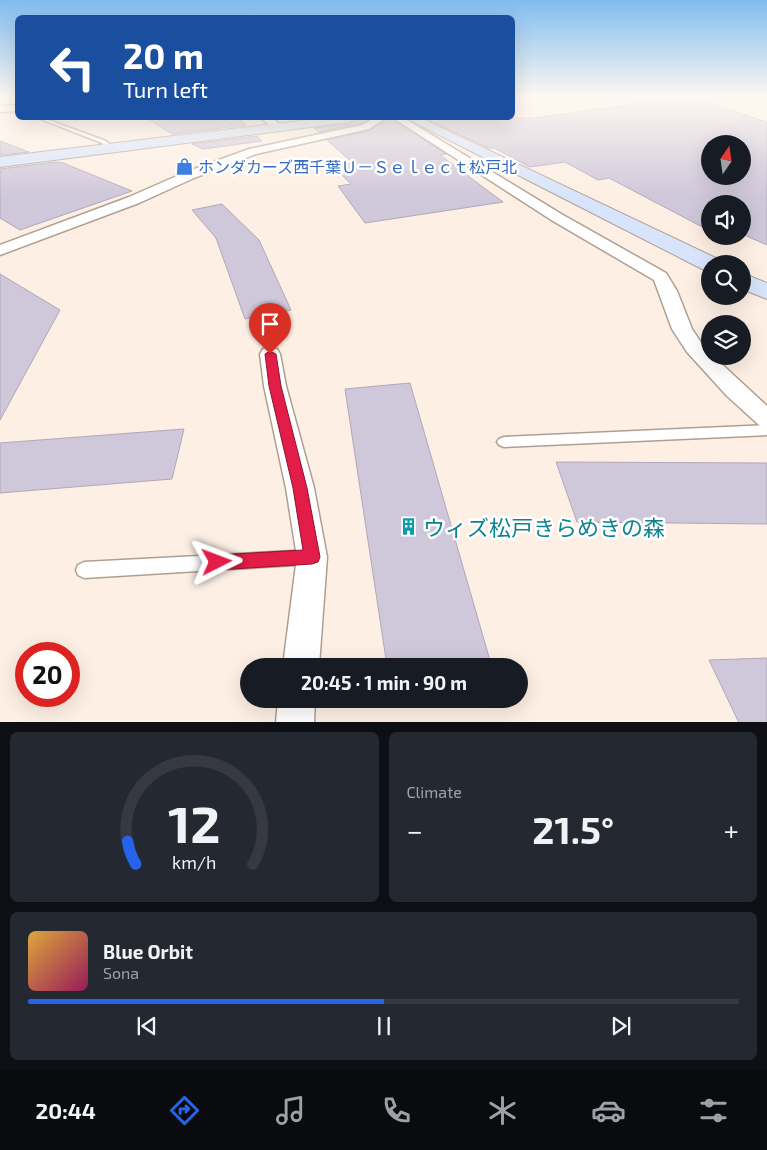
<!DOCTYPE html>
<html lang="en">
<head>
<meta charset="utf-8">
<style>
  :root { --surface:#171b24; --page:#242831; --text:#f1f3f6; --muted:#9ea1a6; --line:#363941; --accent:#2563eb }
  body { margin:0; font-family:"Exo 2","Noto Sans JP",sans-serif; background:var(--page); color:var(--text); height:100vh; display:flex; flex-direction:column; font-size:19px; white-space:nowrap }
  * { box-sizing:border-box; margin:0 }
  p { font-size:16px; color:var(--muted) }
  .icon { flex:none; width:28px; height:28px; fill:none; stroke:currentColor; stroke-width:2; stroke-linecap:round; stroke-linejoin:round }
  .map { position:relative; height:722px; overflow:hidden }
  .details { display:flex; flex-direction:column; gap:10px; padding:10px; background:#0d0f14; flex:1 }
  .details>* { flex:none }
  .hud { position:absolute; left:15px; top:15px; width:500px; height:105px; border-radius:8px; box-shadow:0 5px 20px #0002; background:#1a4fa0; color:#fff; overflow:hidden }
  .needle { width:32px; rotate:13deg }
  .tools { position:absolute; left:701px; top:135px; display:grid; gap:10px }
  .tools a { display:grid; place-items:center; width:50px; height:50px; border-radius:50%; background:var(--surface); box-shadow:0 5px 20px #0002; font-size:25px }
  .speed { position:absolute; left:15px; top:642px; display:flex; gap:10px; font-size:25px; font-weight:700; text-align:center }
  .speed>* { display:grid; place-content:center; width:65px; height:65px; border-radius:50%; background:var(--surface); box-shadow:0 5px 20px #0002; line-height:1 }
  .speed .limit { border:8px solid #d22; background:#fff; color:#111 }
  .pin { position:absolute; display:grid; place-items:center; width:42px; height:42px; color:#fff; margin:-51px -21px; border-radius:50% 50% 50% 0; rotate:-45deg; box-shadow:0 0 5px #0007 }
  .pin .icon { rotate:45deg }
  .me { position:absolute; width:55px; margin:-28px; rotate:87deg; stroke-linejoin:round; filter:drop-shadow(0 0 4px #0008) }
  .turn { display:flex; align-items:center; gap:18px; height:105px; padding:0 25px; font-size:22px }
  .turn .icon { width:65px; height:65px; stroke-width:2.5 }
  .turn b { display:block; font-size:35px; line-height:42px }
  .big { font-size:38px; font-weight:700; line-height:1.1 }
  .details .card { flex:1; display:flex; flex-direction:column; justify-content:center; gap:8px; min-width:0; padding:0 18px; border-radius:8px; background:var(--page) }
  .details .dial { align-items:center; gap:0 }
  .dial svg { height:130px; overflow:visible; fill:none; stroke:var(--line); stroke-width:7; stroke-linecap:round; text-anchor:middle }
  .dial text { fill:var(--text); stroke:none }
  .song { display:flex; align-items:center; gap:15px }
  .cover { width:60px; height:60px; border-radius:8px; background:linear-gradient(135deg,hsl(40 70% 55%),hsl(330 70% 35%)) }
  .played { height:5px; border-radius:2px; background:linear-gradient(90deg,var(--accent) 50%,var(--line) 50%) }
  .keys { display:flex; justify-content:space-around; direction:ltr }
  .heat { display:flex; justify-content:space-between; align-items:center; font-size:28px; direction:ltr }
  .details .tiles { flex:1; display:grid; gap:10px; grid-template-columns:1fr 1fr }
  .card:last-child { grid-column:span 2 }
  .trip { position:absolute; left:240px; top:658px; width:288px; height:50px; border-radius:25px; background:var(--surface); box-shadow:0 5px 20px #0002; font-weight:700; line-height:50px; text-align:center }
  .tab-bar { display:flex; height:80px; justify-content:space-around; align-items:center; background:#090b0e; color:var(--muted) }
  .tab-bar .icon { width:35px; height:35px }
  .tab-bar .on { color:var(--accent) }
  .tab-bar b { font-size:22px; color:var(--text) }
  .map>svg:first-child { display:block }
  .building { fill:#cfc7da; stroke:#b0a8bb; fill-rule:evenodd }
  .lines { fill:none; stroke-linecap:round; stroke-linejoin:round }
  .lane-casing { stroke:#af9f91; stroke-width:3 }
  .street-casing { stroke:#af9f91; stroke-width:3 }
  .secondary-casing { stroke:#af9f91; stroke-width:2 }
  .lane { fill:#fff; fill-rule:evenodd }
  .street { fill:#fff; fill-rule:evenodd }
  .secondary { fill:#d7e4fc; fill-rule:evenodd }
  .route { fill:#e11d48; stroke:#92132f }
  .labels { text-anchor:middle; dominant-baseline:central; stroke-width:5; stroke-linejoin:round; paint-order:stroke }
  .far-shop-label { font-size:16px; fill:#366cbe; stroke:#fff; text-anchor:start }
  .near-culture-label { font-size:22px; fill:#0d838f; stroke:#fff; text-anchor:start }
</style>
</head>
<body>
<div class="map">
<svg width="767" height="723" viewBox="0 0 767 723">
  <rect width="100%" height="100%" fill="#fdefe3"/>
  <path class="building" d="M623,97H688L767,122V245L742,234V204H710V231L609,178L598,180L565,162L530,167L494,148H489L424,118H535L635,104L623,100ZM710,144H742V176H710Z
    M147,118H238L246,125L172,134Z
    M358,118H372L361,123L318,132L314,128L350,124Z
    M388,118H391L446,154L440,155L503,202L365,223L338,186L351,184L333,166L353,163L327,140L369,131Z
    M257,136L262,141L203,149L192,144Z
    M0,141L29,152L0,155Z
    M56,162L63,163L132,191L20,230L0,218V169Z
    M222,204L259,240L291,310L245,319L216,238L192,210Z
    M0,274L60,310L0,420Z
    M410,383L491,664L476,666H387L345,389Z
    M184,429L172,479L0,493V443Z
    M556,462L767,463V524L577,522Z
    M767,658V723H739L709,660Z"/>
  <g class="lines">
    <defs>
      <path id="lane" d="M38,118H43L106,141L113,148L108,149L102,143Z
        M767,425V435L504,447L499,445L497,442L499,439L504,437Z
        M312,550L318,552L320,557L318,562L312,564L84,578L78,575L76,570L78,565L84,562Z"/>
      <path id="street" d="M18,105V111L0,112V106Z
        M261,118H272L283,127L274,129Z
        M375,118H386L369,129L256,154L194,178L139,203L0,255V245L129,197L186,172L249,149L362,125Z
        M393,118H404L563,215L666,273L677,291L692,329L710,356H713L767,406V428L759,425L727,396L687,352L672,329L654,280L553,221Z
        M270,348L277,349L280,354L286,386L314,488L327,557L319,666H283L297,557L286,488L264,386L260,354L263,349Z
        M278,699H315L314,723H276Z"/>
      <path id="secondary" d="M512,97H523L521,99L512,100Z
        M756,97H767V101L758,99Z
        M323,118H356L350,122L0,167V157Z
        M406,118H421L718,259L721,264H710V270L702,269Z
        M742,273L767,283V299L742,289Z"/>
    </defs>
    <use href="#lane" class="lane-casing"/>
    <use href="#street" class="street-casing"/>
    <use href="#secondary" class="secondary-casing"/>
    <use href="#lane" class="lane"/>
    <use href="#street" class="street"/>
    <use href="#secondary" class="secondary"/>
  </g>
  <linearGradient id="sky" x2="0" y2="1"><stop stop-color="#80bcf0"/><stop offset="0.49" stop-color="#fef8f2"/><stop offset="1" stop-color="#fef8f2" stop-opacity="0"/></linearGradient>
  <rect width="767" height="198" fill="url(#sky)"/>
  <path class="route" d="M270,351L276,354L281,386L307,488L320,557L318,562L312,564L217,570L211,568L208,562L211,557L217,555L303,550L293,488L269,386L265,354Z"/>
  <defs>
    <symbol id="shop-bare" viewBox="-9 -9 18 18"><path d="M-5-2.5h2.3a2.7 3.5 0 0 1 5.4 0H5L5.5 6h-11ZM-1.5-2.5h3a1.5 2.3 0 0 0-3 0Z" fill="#3f7fe0" stroke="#fff" stroke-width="2.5" paint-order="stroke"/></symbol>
    <symbol id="building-bare" viewBox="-9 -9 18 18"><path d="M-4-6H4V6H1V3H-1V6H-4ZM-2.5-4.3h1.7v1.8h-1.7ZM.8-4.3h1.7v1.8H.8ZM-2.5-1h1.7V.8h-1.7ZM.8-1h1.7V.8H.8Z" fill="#0f9aa8" stroke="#fff" stroke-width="2.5" paint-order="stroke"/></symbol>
  </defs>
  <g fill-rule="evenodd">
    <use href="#shop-bare" x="172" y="154" width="25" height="25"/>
    <use href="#building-bare" x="396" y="514" width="25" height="25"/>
  </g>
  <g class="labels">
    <g class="far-shop-label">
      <text x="198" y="166">ホンダカーズ西千葉Ｕ－Ｓｅｌｅｃｔ松戸北</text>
    </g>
    <g class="near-culture-label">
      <text x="423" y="527">ウィズ松戸きらめきの森</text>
    </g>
  </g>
</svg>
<div class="tools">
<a><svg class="needle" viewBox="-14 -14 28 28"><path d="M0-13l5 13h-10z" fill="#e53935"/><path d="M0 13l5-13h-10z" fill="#9ea1a6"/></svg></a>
<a><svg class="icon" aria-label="sound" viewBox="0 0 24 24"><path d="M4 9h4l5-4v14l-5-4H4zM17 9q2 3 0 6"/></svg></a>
<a><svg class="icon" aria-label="search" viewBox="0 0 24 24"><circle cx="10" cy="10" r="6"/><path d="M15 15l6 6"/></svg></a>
<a><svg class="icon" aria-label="layers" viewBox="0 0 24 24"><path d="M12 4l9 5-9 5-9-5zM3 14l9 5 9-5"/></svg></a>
</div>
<div class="speed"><div class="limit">20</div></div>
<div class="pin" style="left:270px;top:354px;background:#d93025"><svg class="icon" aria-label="arrive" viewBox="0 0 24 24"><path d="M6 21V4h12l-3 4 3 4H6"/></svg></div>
<svg class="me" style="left:217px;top:562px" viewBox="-20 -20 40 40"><path d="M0-17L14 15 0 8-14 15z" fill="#e11d48" stroke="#fff" stroke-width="4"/></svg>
<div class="trip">20:45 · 1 min · 90 m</div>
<div class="hud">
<div class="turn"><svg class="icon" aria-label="left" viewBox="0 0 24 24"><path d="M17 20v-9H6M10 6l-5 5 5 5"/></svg><div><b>20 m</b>Turn left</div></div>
</div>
</div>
<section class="details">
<div class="tiles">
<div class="card dial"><svg viewBox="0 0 100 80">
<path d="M14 69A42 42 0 1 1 86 69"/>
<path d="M14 69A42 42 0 0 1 9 55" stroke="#2563eb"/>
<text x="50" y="56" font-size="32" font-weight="700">12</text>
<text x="50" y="72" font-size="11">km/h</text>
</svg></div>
<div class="card"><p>Climate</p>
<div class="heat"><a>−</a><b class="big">21.5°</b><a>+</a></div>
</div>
<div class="card">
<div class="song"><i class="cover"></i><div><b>Blue Orbit</b><p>Sona</p></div></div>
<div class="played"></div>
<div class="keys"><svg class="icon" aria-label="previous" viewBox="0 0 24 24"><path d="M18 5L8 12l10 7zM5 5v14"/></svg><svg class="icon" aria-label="pause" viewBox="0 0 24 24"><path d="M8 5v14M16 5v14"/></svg><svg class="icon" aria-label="next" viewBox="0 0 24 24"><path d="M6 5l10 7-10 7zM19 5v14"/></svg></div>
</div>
</div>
</section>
<nav class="tab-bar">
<b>20:44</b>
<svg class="icon on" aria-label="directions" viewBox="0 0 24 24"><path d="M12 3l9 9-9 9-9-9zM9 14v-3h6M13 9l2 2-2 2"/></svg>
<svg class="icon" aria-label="music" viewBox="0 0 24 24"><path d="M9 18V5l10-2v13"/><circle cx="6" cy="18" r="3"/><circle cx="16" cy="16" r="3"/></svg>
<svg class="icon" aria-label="phone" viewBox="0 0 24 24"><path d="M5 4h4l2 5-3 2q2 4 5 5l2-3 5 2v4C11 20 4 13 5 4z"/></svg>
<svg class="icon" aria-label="climate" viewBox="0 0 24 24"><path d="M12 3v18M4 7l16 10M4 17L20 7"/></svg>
<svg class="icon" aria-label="car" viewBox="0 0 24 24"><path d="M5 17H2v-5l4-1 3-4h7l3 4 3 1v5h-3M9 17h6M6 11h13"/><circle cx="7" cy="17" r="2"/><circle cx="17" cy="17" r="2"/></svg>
<svg class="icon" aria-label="filters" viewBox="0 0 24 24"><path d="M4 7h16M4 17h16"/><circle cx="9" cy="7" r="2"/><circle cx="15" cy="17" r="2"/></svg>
</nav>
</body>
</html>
